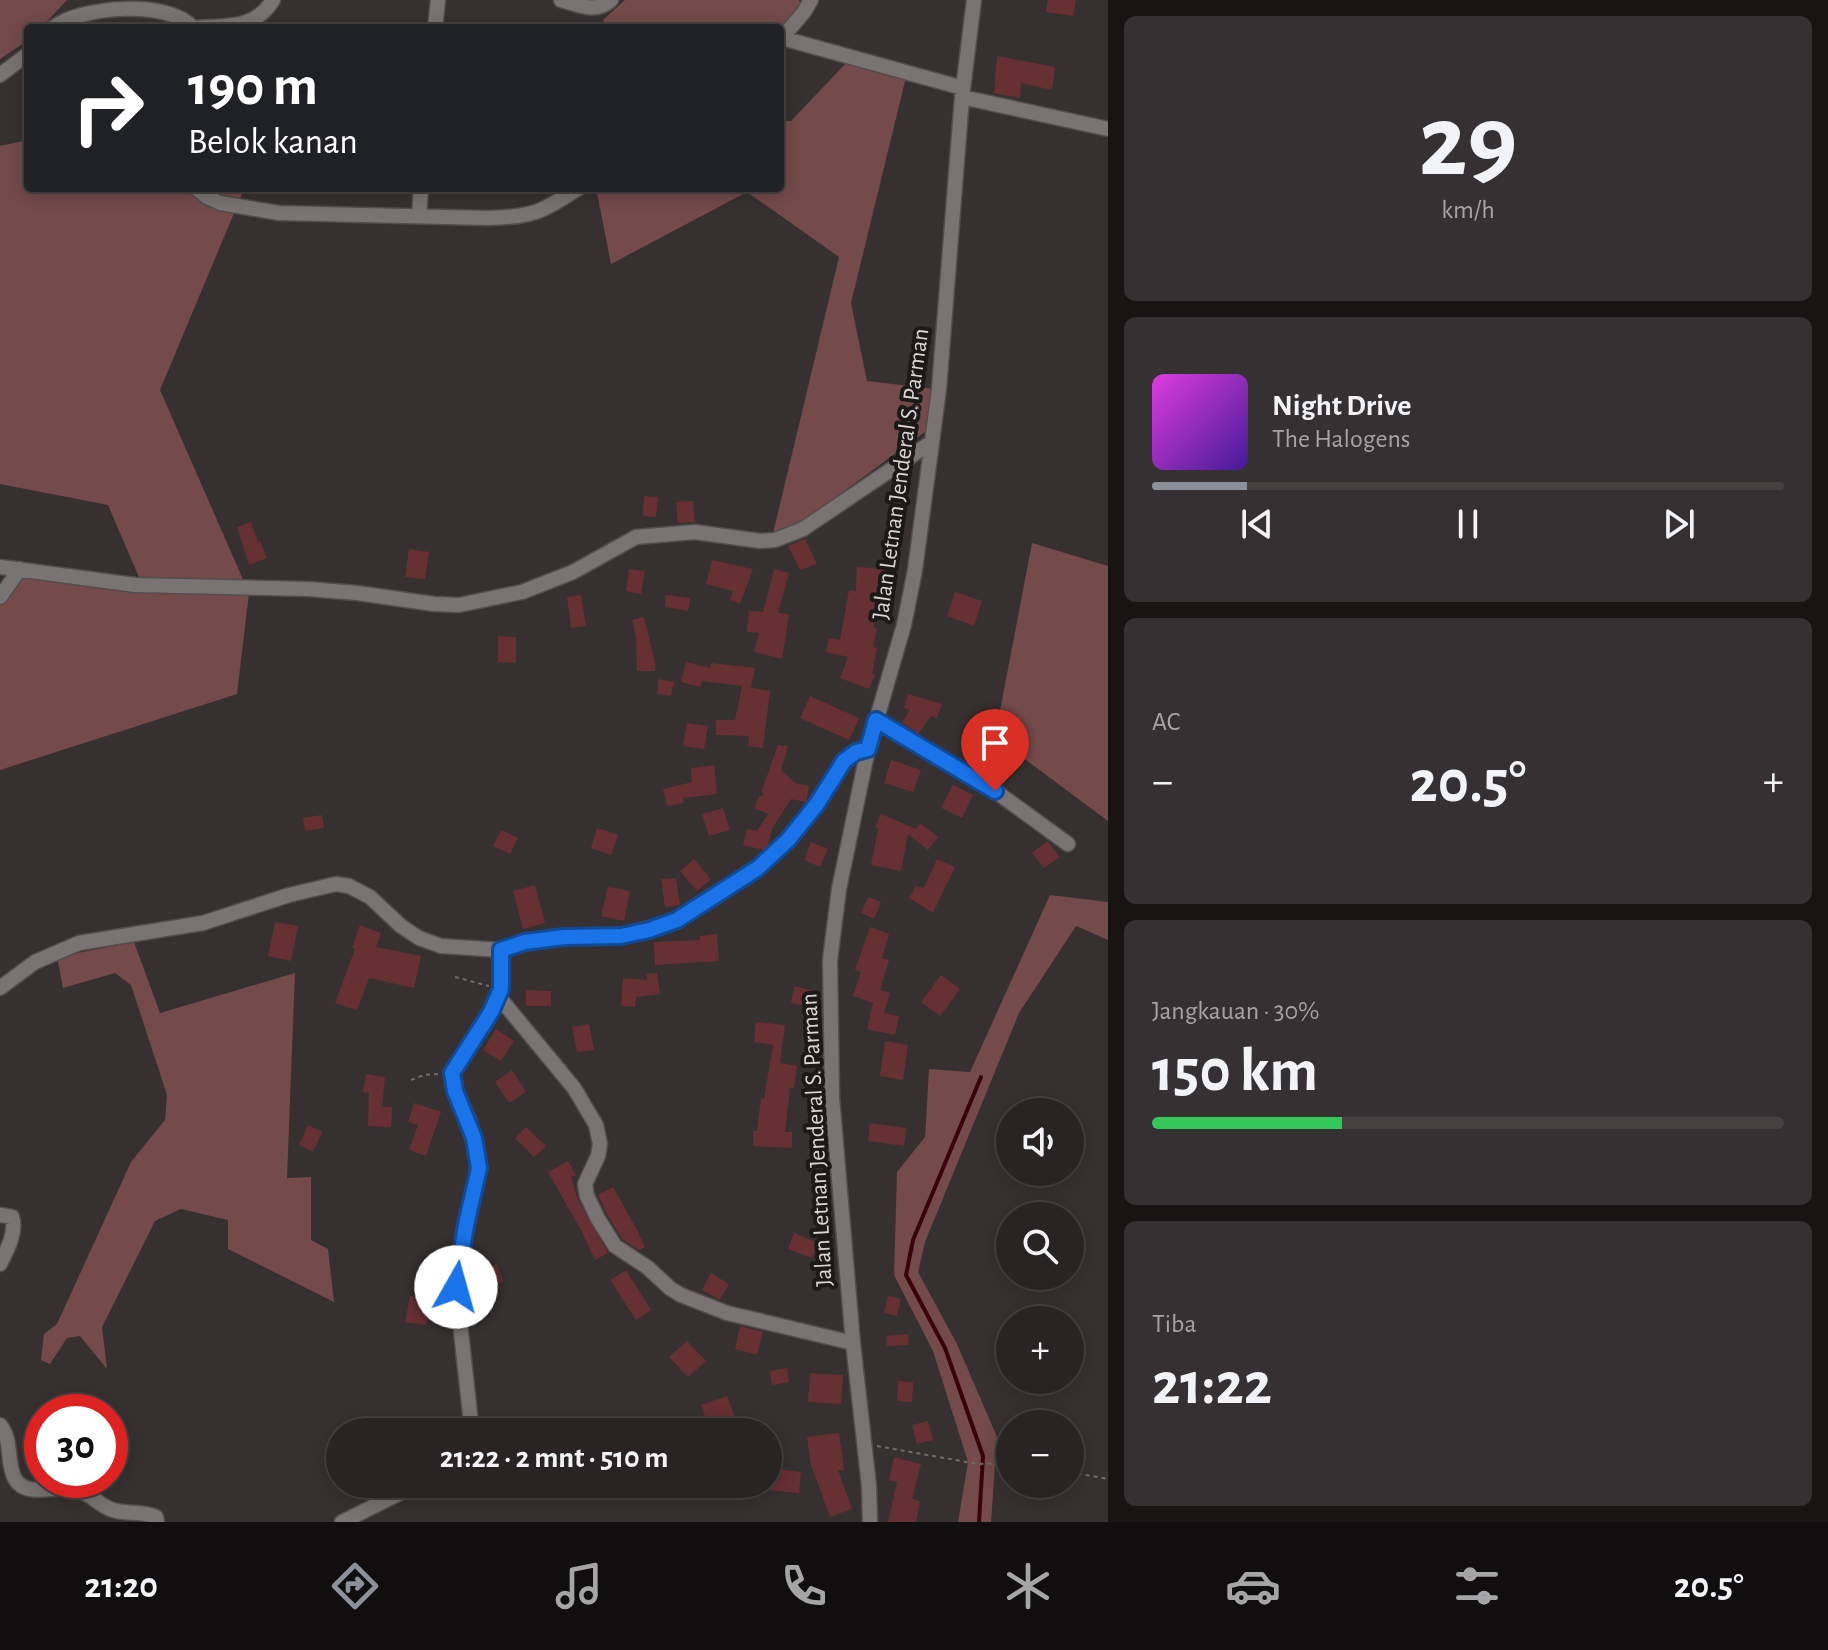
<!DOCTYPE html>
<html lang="id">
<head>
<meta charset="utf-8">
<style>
  :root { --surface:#292424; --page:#353031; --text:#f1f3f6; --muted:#a5a4a6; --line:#454141; --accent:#8c9099 }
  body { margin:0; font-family:"Alegreya Sans",sans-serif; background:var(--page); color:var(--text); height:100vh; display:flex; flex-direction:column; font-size:30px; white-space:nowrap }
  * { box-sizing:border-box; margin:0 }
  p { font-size:26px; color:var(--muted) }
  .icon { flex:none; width:44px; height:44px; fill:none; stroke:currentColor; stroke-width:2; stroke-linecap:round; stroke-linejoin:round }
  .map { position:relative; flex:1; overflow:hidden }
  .drawer { display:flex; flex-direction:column; gap:16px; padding:16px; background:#171414; width:720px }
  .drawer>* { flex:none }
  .banner { position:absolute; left:24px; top:24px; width:760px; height:168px; border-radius:8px; box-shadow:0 4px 20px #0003,0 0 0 2px var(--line); background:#202124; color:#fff; overflow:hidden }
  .fabs { position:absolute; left:996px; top:1098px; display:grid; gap:16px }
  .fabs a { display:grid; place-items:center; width:88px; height:88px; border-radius:50%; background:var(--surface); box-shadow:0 4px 20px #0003,0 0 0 2px var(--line); font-size:40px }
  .speed { position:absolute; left:24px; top:1394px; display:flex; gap:16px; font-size:40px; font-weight:700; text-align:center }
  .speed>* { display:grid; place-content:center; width:104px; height:104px; border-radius:50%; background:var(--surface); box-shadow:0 4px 20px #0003,0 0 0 2px var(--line); line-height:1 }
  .speed .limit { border:12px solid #d22; background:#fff; color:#111 }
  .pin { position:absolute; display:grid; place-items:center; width:68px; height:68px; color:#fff; margin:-82px -34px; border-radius:50% 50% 50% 0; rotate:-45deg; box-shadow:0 0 8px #0007 }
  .pin .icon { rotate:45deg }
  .me { position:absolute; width:88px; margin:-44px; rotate:7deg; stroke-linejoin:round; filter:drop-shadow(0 0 6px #0008) }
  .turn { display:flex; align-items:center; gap:28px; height:168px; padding:0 32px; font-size:36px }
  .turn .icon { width:104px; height:104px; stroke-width:2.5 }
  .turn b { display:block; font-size:56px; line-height:68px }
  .big { font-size:60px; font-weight:700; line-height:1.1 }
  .drawer .tile { flex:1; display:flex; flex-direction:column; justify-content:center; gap:12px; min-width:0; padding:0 28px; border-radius:12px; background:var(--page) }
  .drawer .dial { align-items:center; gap:0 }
  .dial b { font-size:104px; line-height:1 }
  .song { display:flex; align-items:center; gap:24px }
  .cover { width:96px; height:96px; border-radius:12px; background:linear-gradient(135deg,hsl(300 70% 55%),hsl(260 70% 35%)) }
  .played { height:8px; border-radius:4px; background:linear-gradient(90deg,var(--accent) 15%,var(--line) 15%) }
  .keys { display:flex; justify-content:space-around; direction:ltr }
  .heat { display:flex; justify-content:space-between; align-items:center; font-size:44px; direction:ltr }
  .charge { height:12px; border-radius:6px; background:linear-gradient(90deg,#34c759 30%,var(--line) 0) }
  .trip { position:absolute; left:326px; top:1418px; width:456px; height:80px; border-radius:40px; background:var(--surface); box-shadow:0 4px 20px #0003,0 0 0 2px var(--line); font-weight:700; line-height:80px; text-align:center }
  .dock { display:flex; height:128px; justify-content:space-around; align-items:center; background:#100e0e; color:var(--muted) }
  .dock .icon { width:56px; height:56px }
  .dock .active { color:var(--accent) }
  .dock b { font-size:36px; color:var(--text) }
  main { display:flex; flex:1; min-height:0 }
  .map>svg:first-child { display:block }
  .green { fill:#744a4a }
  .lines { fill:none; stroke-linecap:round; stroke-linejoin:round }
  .stream { stroke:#37040b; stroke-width:4 }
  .building { fill:#673032 }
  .minor-casing { stroke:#534d4d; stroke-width:17 }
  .path { stroke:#726c6c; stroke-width:2; stroke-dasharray:4 4; stroke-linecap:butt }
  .minor { stroke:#7a7373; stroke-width:14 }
  .route-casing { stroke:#114b97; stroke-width:20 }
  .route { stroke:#1a73e8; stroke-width:14 }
  .labels { text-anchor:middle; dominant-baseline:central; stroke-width:8; stroke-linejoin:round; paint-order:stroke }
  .street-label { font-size:24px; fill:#dad6d5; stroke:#1c1919 }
</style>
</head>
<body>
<main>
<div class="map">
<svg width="1108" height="1522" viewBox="0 0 1108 1522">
  <rect width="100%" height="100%" fill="#373030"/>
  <path class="green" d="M0,0H67L41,28H28V40L0,59Z
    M625,0H798L814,12L780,47V28H601L604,19Z
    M847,62L907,73L851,303L867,381L943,390L938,422L770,546L839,257L747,192L611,264L596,188H780V121H791Z
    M28,140V188H225L242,194L160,390L249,593L237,694L0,770V600L20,571L144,589L108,505L0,484V146Z
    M1032,543L1108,566V821L995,737Z
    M1050,895L1108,902V940L1076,926L1019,1013L925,1242L918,1272L957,1344L997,1437L991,1522H958L968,1462L933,1351L894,1275L897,1172L925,1137L929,1069L970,1072Z
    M134,942L160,1013L295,973L287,1178L311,1177V1240L328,1249L334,1302L228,1249V1220L181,1209L155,1221L102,1327L107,1369L80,1336L67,1338L50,1364L41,1360L44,1334L57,1324L131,1162L165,1120L167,1095L131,985L115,973L63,988L57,957Z"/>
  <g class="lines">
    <path class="stream" d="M979,1522L983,1456L945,1348L906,1275L913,1240L981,1077"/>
  </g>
  <path class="building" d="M1048,0H1076L1073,16L1046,12Z
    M997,56L1055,67L1052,90L1021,83L1020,98L994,93Z
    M644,496L658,497L656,517L643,516Z
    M693,501L695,522L678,523L676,502Z
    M251,522L258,542L260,541L267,558L249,565L237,527Z
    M805,539L817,564L800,570L788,546Z
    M409,549L429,552L425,579L405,577Z
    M712,560L753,569L740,604L730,600L733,591L706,584Z
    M857,567L887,569L886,585H882L874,628L877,629L873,647L877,648L872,674L875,675L869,689L840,678L848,657L826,652L829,638L840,640L849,590L856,591Z
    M629,569L645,571L641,594L626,591Z
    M774,569L789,573L778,613L789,614L782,659L754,652L759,633L747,632L749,611L763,612Z
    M955,592L982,601L974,626L947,616Z
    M581,595L586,626L571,628L567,597Z
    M666,595L690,598L688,611L665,607Z
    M644,617L655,662V671H637L636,637L632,620Z
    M498,636L516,637V663L498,662Z
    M686,662L710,668L711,663L755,668L751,687L743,686L770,691L763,748L748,746L749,736L716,735V720H735L742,686L702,681L700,687L681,682Z
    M658,679L674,682L671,696L657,694Z
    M908,694L942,704L937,718L931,716L918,734L902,722L910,710L904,708Z
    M810,696L859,718L849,740L800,718Z
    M687,723L708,726L704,749L683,746Z
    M778,745L788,746L781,770L795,783L809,786L806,802L791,799L773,827L768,845L763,850L743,845L747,829L757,831L768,814L754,808L759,797L763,795L762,790Z
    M891,760L921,770L913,792L884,783Z
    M714,765L717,794L683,798L684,803L667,806L663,789L692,782L691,768Z
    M953,785L973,795L962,818L941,808Z
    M723,808L730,830L709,836L702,814Z
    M881,814L916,829L920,823L938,837L928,850L908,834L901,871L871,865L878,828L875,827Z
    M322,815L324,828L305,831L303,818Z
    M597,828L618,835L611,855L591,848Z
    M501,830L518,838L510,854L493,846Z
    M1047,841L1060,857L1044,868L1032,853Z
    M811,842L828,849L820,867L804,860Z
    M694,859L711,879L697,891L680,871Z
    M937,859L955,867L933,913L909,898L916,886L924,888Z
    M676,878L680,905L665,907L661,879Z
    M535,885L545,923L523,929L513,891Z
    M608,887L630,891L624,921L601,916Z
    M868,897L881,902L874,919L861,913Z
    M275,922L298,926L291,961L268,956Z
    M360,925L381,933L376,947L421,956L414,988L369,978L357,1010L335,1003L355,949L352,948Z
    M870,927L889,934L882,958L889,960L880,990L890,993L884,1013L899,1016L895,1035L867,1029L873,1003L853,996L861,972L855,970Z
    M717,934L719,961L655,965L654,942L700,940V936Z
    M657,973L660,994L636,997L635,1007L621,1006L623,978L647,980V974Z
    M941,975L960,989L940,1016L921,1002Z
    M794,986L814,991L811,1007L791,1003Z
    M526,990L551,991V1006H526Z
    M756,1022L785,1025L780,1063L797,1066L794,1088H790L785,1132H792V1148L753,1146V1131H757L761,1098L764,1099L773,1045L754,1042Z
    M589,1024L594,1050L577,1052L572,1027Z
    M496,1029L514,1041L501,1061L483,1050Z
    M885,1041L908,1045L903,1080L880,1076Z
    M512,1070L526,1092L509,1103L495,1082Z
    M366,1074L385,1077L382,1107H392L391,1127L368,1126L369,1093L363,1092Z
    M414,1103L441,1112L426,1156L409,1150L418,1125L408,1122Z
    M870,1123L906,1128L904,1146L868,1141Z
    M308,1125L322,1132L313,1152L299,1145Z
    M526,1127L546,1146L534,1157L515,1138Z
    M568,1161L576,1175L571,1177L578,1200L608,1253L595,1260L581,1230L548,1172Z
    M613,1187L637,1230L645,1247L639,1250L622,1239L607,1214L598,1195Z
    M794,1233L818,1243L812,1258L788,1249Z
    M497,1264L503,1282L483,1288L477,1270Z
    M626,1270L651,1310L636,1320L610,1280Z
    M711,1273L729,1284L720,1300L702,1290Z
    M410,1296L431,1300L426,1325L405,1322Z
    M888,1296L901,1299L897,1316L884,1313Z
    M740,1326L763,1332L757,1355L735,1349Z
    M908,1334L909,1345L887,1346L886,1336Z
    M687,1341L706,1361L688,1377L669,1357Z
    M787,1368L789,1382L772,1385L770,1371Z
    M810,1373L843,1375L841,1404L808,1402Z
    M898,1381L913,1382L912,1402L897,1401Z
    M727,1396L735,1418L709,1427L701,1405Z
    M928,1421L933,1440L917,1444L912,1425Z
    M839,1433L844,1470H838L852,1509L830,1517L811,1465L807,1437Z
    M894,1457L921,1464L912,1499L920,1501L916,1522H888L897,1482L889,1480Z
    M768,1468L801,1472L799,1493L768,1490Z"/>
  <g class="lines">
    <defs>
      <path id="minor" d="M561,0C579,5 596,14 611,0
        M53,28C82,5 171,0 193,28C225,25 254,31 273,0
        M435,28L438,0
        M782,38L963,88
        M780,40L804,12L811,0
        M0,75L28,54
        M962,97L1108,129
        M196,188L207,197L220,203L279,213L488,218C534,217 541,212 579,188
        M419,216L421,188
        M0,567L135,585L308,589L357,593L434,604L459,605L522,592L573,572L636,537L695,532L760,541L775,540L803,529L932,442
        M0,597L20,569
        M876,720L995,791L1068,844
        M0,988L35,962L79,943L203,923L289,895L336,884L349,886L370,897L401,926L419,938L441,946L501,950
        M498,996L574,1088L596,1125L600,1144L598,1156L585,1184L587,1196L598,1219L615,1246L647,1267L671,1289L681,1295L727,1313L853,1343
        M0,1215L12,1217C17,1232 7,1250 0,1264
        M0,1425C13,1441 6,1462 15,1479C26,1497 51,1487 68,1488C92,1491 96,1505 113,1510C128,1515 141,1510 156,1517L157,1522
        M472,1432L456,1287L466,1225L479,1168L469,1120L455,1091L452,1073L491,1012L501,989V950L525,942L564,937L621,936L677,920L758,868L788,840L817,804L844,761L856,752L868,749
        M342,1522L418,1484
        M870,1522L869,1486L853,1343L832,1097L830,960L839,889L868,749L904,625L915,570L939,389L962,97L974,0"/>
    </defs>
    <use href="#minor" class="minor-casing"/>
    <path class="path" d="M455,977L489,986
      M411,1080L424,1075L439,1074
      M877,1446L978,1464L1010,1463
      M1070,1472L1108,1479"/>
    <use href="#minor" class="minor"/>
  </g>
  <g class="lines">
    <defs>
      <path id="route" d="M456,1287L466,1225L479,1168L474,1138L455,1091L452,1073L491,1012L501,989V950L525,942L564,937L621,936L649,930L677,920L758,868L788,840L817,804L844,761L856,752L868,749L876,720L995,791"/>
    </defs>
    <use href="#route" class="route-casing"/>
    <use href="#route" class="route"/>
  </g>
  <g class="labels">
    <g class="street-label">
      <text transform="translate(901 474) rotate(-82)">Jalan Letnan Jenderal S. Parman</text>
      <text transform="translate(817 1140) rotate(-93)">Jalan Letnan Jenderal S. Parman</text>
    </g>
  </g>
</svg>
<div class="fabs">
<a><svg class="icon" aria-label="sound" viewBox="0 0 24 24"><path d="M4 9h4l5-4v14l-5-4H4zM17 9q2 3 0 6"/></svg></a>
<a><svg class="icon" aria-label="search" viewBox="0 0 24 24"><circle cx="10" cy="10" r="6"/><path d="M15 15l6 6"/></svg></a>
<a>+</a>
<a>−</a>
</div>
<div class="speed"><div class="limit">30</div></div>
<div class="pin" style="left:995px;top:791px;background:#d93025"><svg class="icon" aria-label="arrive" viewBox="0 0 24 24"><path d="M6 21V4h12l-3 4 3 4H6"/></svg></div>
<svg class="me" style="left:456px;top:1287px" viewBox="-20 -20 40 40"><circle r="19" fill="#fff"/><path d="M0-13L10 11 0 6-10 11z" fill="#1a73e8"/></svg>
<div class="trip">21:22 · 2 mnt · 510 m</div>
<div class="banner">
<div class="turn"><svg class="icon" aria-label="right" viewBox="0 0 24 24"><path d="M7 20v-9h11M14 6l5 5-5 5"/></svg><div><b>190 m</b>Belok kanan</div></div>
</div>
</div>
<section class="drawer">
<div class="tile dial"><b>29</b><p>km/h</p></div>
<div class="tile">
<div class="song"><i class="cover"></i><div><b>Night Drive</b><p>The Halogens</p></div></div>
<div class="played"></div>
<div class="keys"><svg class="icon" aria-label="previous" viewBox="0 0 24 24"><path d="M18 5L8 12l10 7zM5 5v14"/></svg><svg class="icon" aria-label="pause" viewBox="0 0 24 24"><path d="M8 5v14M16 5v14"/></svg><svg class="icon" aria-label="next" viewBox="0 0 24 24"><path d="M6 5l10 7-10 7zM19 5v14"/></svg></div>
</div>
<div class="tile"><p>AC</p>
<div class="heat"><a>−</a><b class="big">20.5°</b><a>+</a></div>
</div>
<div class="tile"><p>Jangkauan · 30%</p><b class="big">150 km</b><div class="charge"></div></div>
<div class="tile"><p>Tiba</p><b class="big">21:22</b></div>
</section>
</main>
<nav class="dock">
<b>21:20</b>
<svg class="icon active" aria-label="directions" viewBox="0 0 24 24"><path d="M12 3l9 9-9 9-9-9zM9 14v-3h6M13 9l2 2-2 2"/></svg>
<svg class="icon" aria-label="music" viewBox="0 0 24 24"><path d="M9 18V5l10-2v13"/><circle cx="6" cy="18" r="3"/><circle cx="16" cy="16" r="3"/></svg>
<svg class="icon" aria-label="phone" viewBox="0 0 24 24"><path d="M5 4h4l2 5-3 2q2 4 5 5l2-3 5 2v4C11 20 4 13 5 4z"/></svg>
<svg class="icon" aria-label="climate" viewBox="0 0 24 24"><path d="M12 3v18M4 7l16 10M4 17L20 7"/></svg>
<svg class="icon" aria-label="car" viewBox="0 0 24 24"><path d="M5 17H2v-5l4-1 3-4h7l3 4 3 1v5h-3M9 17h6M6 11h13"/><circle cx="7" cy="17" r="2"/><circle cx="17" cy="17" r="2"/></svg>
<svg class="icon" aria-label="filters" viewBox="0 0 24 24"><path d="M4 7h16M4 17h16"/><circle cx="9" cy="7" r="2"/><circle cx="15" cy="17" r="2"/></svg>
<b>20.5°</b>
</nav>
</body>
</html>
